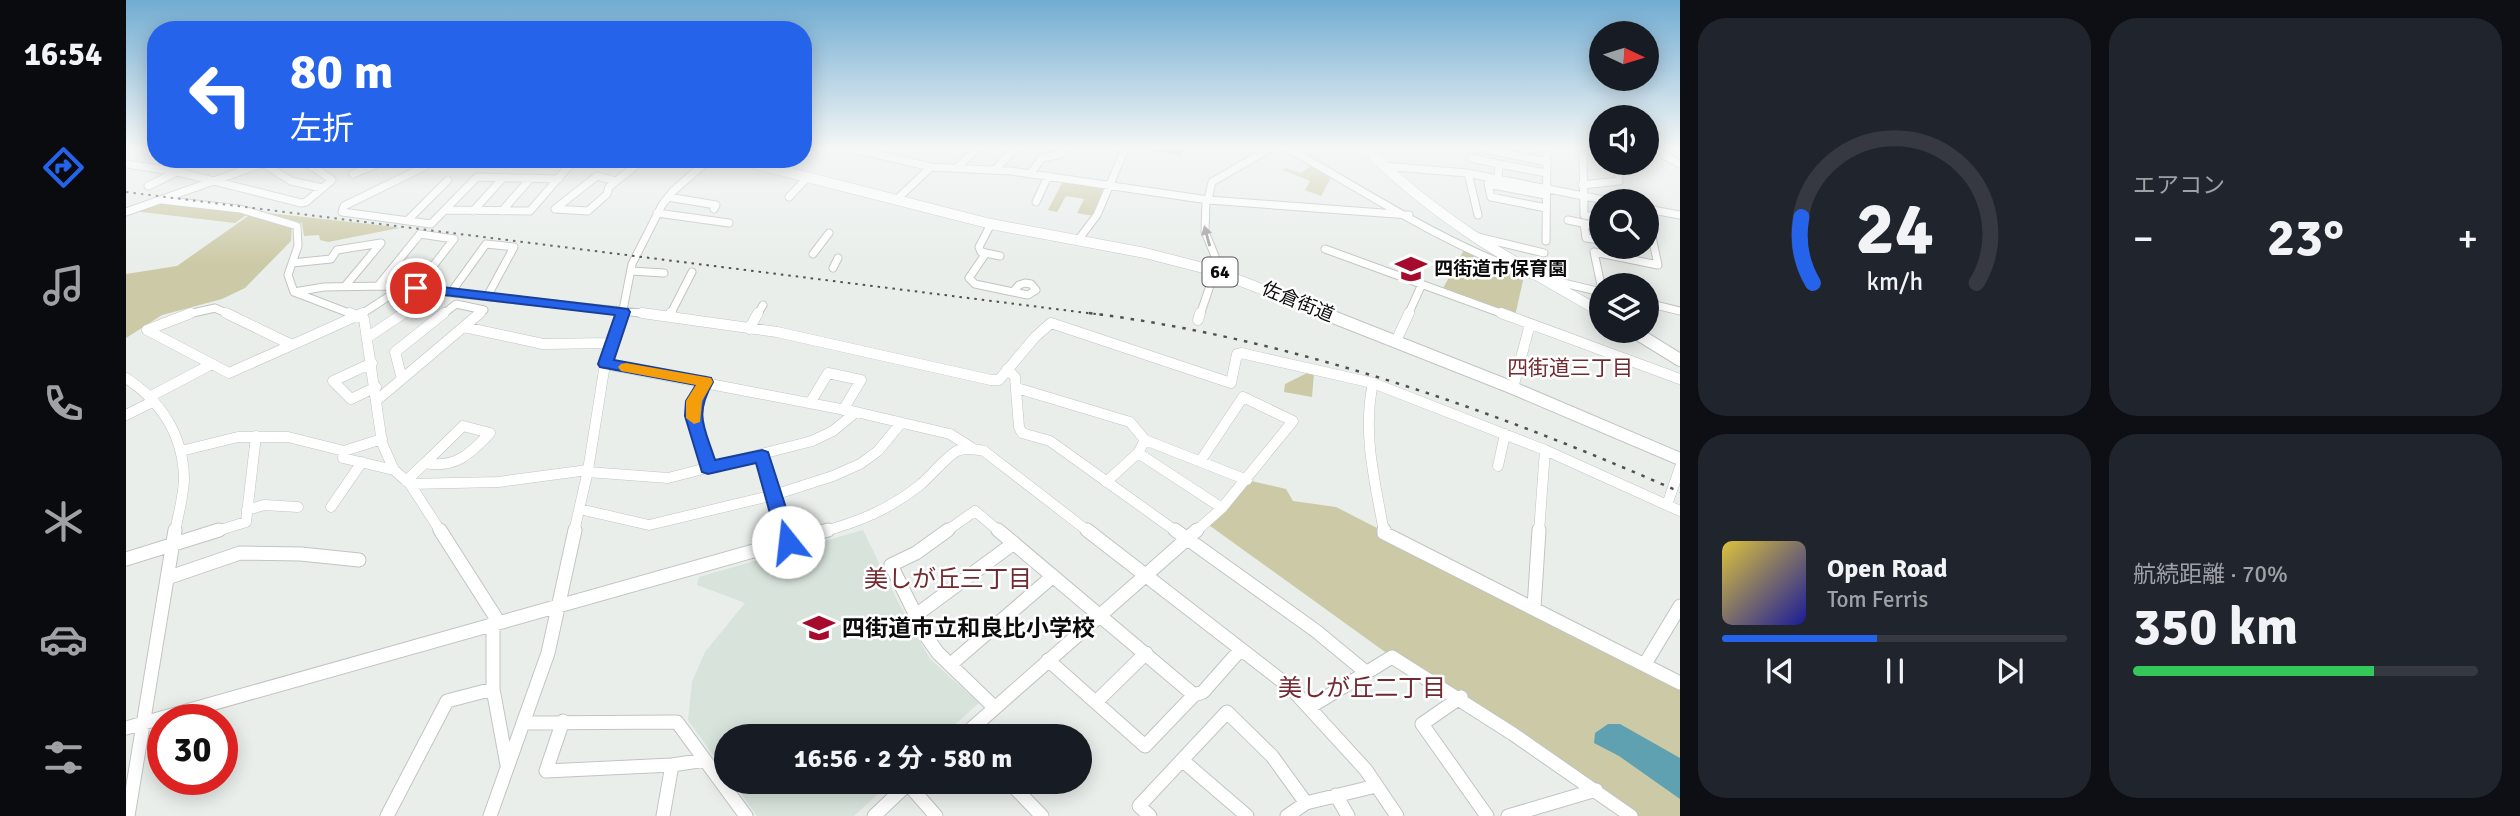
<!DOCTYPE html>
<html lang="ja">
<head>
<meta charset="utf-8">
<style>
  :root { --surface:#171b24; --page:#20242c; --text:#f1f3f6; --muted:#9ea1a6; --line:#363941; --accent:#2563eb }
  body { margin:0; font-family:Signika,"Noto Sans JP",sans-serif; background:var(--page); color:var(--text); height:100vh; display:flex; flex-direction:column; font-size:26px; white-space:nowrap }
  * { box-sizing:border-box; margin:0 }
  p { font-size:23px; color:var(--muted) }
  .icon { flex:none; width:38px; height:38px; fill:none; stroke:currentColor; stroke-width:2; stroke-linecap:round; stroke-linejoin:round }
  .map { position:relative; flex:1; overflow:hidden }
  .drawer { display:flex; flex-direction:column; gap:18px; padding:18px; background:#0d0f14; width:840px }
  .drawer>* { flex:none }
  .hud { position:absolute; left:21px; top:21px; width:665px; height:147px; border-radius:28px; box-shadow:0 4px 18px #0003; background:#2563eb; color:#fff; overflow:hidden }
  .needle { width:46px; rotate:94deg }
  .buttons { position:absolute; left:1463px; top:21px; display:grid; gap:14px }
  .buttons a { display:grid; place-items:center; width:70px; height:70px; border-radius:50%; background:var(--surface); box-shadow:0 4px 18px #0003; font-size:35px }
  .speed { position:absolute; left:21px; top:704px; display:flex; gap:14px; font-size:35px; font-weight:700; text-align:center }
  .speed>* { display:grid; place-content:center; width:91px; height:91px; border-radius:50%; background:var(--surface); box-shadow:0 4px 18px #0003; line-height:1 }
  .speed .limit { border:10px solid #d22; background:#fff; color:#111 }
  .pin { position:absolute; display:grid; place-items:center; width:60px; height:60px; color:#fff; margin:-30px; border:4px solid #fff; border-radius:50%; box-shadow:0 2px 7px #0007 }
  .me { position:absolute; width:77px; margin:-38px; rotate:344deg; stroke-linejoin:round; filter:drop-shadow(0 0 5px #0008) }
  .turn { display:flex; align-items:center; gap:24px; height:147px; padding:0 28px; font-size:32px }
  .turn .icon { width:91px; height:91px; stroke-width:2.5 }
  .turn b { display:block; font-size:49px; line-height:60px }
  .big { font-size:52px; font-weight:700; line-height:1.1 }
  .drawer .card { flex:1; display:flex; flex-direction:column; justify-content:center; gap:10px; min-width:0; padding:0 24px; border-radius:28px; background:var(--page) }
  .drawer .dial { align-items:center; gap:0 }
  .dial svg { height:182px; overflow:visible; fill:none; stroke:var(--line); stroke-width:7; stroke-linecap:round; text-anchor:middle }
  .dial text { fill:var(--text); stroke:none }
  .song { display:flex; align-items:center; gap:21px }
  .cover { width:84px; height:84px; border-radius:10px; background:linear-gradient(135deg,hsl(50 70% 55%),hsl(240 70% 35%)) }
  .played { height:7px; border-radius:4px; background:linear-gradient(90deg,var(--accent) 45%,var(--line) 45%) }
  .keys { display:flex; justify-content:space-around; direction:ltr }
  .heat { display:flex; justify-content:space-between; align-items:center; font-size:38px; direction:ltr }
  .charge { height:10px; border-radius:5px; background:linear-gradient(90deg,#34c759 70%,var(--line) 0) }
  .drawer .tiles { flex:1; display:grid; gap:18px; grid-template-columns:repeat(2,1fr) }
  .trip { position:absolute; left:588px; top:724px; width:378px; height:70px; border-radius:35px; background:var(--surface); box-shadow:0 4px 18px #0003; font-weight:700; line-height:70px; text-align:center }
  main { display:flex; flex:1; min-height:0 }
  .menu { display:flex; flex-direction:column; width:126px; justify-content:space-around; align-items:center; background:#090b0e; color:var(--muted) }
  .menu .icon { width:49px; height:49px }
  .menu .active { color:var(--accent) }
  .menu b { font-size:32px; color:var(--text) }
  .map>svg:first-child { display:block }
  .built { fill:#d7e3db }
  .green { fill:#ccc9a6 }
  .water { fill:#5fa1b0 }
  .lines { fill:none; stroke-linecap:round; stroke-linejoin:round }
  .minor-far2-casing { stroke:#c0c5c1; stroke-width:9 }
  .minor-far1-casing { stroke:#c0c5c1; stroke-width:11 }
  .minor-casing { stroke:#c0c5c1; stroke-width:15 }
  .major-far1-casing { stroke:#c0c5c1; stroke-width:11 }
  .major-casing { stroke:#c0c5c1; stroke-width:14 }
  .minor-far2 { stroke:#fff; stroke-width:7 }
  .minor-far1 { stroke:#fff; stroke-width:10 }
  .minor { stroke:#fff; stroke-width:13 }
  .major-far1 { stroke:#fff; stroke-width:10 }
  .major { stroke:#fff; stroke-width:12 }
  .rail-far1 { stroke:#4e514f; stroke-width:2; stroke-dasharray:2.5 5; stroke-linecap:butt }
  .rail { stroke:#4e514f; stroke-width:2.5; stroke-dasharray:3.5 7; stroke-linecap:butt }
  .wall { fill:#9fb58c }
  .oneway { fill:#9d9e9d }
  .route { fill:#2563eb; stroke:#184099; stroke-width:2 }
  .slow { fill:#f59e0b }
  .labels { text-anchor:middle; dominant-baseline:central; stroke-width:5; stroke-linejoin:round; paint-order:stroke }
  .shield { fill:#fff; stroke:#545554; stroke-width:2 }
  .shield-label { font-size:18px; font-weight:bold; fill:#0b0c0b }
  .poi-label { font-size:19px; font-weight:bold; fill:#0b0c0b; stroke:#fff; text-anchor:start }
  .street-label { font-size:19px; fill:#0b0c0b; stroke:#fff }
  .neighbourhood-label { font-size:21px; fill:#712a2f; stroke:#fff }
  .near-poi-label { font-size:23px; font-weight:bold; fill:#0b0c0b; stroke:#fff; text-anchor:start }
  .near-neighbourhood-label { font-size:24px; fill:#712a2f; stroke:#fff }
</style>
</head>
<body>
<main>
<nav class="menu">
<b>16:54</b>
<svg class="icon active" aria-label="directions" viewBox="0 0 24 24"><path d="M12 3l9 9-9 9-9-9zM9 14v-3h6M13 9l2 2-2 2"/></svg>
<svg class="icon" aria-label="music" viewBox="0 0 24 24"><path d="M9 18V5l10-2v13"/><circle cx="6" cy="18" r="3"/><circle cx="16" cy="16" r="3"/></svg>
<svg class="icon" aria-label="phone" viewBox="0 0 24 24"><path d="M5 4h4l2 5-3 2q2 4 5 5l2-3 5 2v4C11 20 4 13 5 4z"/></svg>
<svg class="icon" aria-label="climate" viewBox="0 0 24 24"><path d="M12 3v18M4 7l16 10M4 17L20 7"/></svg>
<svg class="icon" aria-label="car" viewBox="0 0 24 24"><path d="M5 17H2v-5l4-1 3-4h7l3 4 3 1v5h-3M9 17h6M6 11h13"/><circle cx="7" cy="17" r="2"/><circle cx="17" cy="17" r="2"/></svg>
<svg class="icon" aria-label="filters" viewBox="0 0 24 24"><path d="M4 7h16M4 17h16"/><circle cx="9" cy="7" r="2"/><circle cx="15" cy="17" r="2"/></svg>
</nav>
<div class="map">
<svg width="1554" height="816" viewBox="0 0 1554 816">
  <rect width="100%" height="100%" fill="#e9eeeb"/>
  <path class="built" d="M737,530L772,602L804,659L853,703L815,737H600V773L562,720L566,682L579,652L619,603L571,585L573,577Z
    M607,782H765L728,816H631Z"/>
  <path class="green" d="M1186,165L1206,176L1195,196L1179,190L1184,181L1157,170L1159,168L1175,173Z
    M937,181L980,188L968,216L951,213L958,199L940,196L931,212L922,210Z
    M36,201L123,213L109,223L7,211Z
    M142,213L270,227L273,228L202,242L194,240L193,235L178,236L176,223Z
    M125,214L166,224L165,241L119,288L96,299L36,315L0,338V274L51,266Z
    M1339,248L1398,276L1389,316L1316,290Z
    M1183,372L1188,373L1186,397L1158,392L1159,384Z
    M1121,480L1160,489L1167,501L1210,507L1554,683V816H1505L1266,657L1080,523Z"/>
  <path class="water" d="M1482,724H1494L1554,758V799L1493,756L1468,743L1469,733Z"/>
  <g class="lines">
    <defs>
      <path id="minor-far2" d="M728,149L805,167L885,171L1082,200L1283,215
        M1163,149C1240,192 1324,248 1407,275
        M1358,149L1421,162
        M1457,149L1458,215L1475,218
        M1463,149L1475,152
        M1547,149L1539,156L1554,164
        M1345,158L1373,164
        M105,159L120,169
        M174,159L186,167
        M217,159L224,163
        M279,159L298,167L218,206L216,212L305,224L351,177L433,179
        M0,164L52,172L175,203L180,202L206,180L190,169
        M138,164L165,181L196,188
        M1256,166L1341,173L1483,201
        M831,168L850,149
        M869,170L888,149
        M1342,173L1352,215
        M227,174L263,159
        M904,174L916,158L935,154L939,149
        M1372,179L1373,164L1420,173
        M490,181L471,176L429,209L462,211L481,194L483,187L518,159
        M1456,185L1493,181L1492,163
        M22,186L51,172
        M1419,195L1362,184L1365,197L1420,208
        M542,197L590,205L588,209
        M663,197L682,177
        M35,200L114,209L171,226L172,246L162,275L168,292L228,315
        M770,200L805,167
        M1082,200L1086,182L1143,149
        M910,202L922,176
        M1521,209L1554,215
        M319,210L404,211L449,159
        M347,211L378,177
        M376,211L405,178
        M0,212L150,159
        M531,213L603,223
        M1442,220L1475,227
        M281,221L322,180
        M1458,223L1460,238L1475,240
        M865,224L853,247L855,252L874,256
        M1352,237L1418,253
        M952,240L971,215L999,149
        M1420,241L1421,149
        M1199,249L1380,315
        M860,253L843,278L849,284L887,292
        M687,254L703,233
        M166,263L205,259L211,250L255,243L220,285
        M707,268L712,258
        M505,271L538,273
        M1421,279L1475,292
        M899,283L905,284L910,290L902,295L887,292L893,285Z
        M1475,285L1468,252L1532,265L1526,237L1521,236
        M252,286L294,234L328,239L290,288
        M326,291L360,244L388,247L362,295
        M168,292L198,287L259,286L533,315
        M1521,303L1554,311
        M58,315L89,308L104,315
        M234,315L277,287
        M275,315L314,290
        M316,315L330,304L358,310L352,315
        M496,315L506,264L536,205L547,191L584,159
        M544,315L566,272
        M631,315L637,305
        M1074,315L1089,271V256L1079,232L1080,200
        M1282,315L1296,284"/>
      <path id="minor-far1" d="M65,313L21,330L103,373L166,345
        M100,313L166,345
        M224,313L238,319L256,443L268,470L284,484L315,532
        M516,313L651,332L865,380H873L909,337L925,323L1105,383L1111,354L1115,353L1247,383L1419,450L1554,511
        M1375,313L1554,379
        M544,316L545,313
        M1072,320L1074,313
        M338,327L417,344L485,343
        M623,329L632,313
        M242,337L278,313
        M1270,341L1283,313
        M166,345L237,313
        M246,363L207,381L225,399L250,387
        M479,364L730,412L824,434L846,448
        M881,369L889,377L893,427L896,433L924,441L1051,532
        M0,378C35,401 57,435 58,478C58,495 52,515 49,532
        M276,379L269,352L318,313
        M276,379L354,313
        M579,381L568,401L567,416L582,468
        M1247,383C1236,433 1249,482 1258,532
        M891,388L1004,422L1019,440
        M1387,388L1404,324
        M25,396L86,364
        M251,400L276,379
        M684,403L702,373L735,380L717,410
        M0,415L28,401
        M337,426L364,433C344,454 329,469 299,463Z
        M55,451L112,437H162L218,451L256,439
        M1012,453L1096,508
        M636,456L659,532
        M217,458L268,470
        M1372,466L1379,434
        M462,472L542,478L686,441L707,431L730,412
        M280,481L299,463
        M980,482L1012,453L1019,440L1121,480
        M284,484L372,482L462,470
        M1541,505L1554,467
        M205,507L236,462
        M453,509L523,525L648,495L707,476L734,464L752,451L775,423
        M121,510L138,505L172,507
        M88,532L120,522L130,436
        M448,532L462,470L479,364L496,313
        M695,532C733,522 764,509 794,485C805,476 821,456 831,451C839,447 849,449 858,451L963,532
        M819,532L849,511L874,532
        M1069,532L1096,508L1167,421L1117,397L1075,460
        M1413,532L1419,450"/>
      <path id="minor" d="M314,530L372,621
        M658,530L662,542
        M822,530L790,553L765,565L800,636L812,653L869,708
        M872,530L1068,695L1019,746L922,660
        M961,530L1165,688L1240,770L1271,816
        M1049,530L1190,631L1241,673
        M1258,530V533L1554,683
        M0,559L93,530
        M41,578L114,553L175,554L233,560
        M1408,608L1413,530
        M790,615L888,543
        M1519,664L1554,606
        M824,665L927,576
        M367,689L381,765
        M1068,695L1077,692L1115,649
        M1335,697L1296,724L1361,816
        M970,702L1020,653
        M1184,707L1266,657L1387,734L1505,816
        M437,721L420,771L546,765L579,760
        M397,723L551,722L620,816
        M0,728L702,530
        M836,737L1071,530
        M1056,760L1121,816
        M883,782L916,816
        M782,784L810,816
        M1210,795L1222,816
        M2,816L49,530
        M261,816L321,701L367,689V623
        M364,816L422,653L449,530
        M537,816L546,765
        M748,816L784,782
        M1024,816L1013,806L1101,712L1146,756L1180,803
        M1161,816L1180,803L1250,786
        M1382,816L1470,790"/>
      <path id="major-far1" d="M1241,149C1309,219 1391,264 1475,312
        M610,159L865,224L1019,253L1089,271L1202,315"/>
      <path id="major" d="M1197,313L1387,388L1554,459
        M1507,331L1554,360"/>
    </defs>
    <use href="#minor-far2" class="minor-far2-casing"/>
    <use href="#minor-far1" class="minor-far1-casing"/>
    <use href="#minor" class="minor-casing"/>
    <use href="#major-far1" class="major-far1-casing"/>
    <use href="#major" class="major-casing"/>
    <use href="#minor-far2" class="minor-far2"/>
    <use href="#minor-far1" class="minor-far1"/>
    <use href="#minor" class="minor"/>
    <use href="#major-far1" class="major-far1"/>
    <use href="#major" class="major"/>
    <path class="rail-far1" d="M0,192L977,315"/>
    <path class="rail" d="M963,313C1167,339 1366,409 1554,492"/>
  </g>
  <path class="wall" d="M1019,149H1056L1055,155Z"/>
  <defs><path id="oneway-solid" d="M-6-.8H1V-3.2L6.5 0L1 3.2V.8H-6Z" transform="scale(1.75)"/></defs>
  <use class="oneway" href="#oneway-solid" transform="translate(1081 236) rotate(-105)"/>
  <linearGradient id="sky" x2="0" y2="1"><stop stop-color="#71acd2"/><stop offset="0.56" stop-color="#f5f7f6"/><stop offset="1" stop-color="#f5f7f6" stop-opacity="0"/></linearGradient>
  <rect width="1554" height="264" fill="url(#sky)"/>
  <path class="route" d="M290,284L502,309L504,312L488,360L585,378L587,382C568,415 578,426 589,460L636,450L642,452L671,542L668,547L662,549L655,547L652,542L630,463L582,474L576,472L559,416L560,401L570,385L474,367L472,364L489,315L285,291L283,288Z"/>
  <path class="slow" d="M500,363L585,378L587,382L576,401L574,422L568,424L560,418V401L570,385L495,371L492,367L495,364Z"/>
  <defs>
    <symbol id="school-bare" viewBox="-9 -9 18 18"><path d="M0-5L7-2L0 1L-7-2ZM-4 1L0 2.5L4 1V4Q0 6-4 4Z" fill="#a60b2d" stroke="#fff" stroke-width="2.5" paint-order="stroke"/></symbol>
  </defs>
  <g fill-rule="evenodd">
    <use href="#school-bare" x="1263" y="247" width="44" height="44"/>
    <use href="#school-bare" x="671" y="606" width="44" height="44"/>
  </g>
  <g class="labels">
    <rect class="shield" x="1076.5" y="257.5" width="35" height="29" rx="5"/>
    <g class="shield-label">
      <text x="1094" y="272">64</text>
    </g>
    <g class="poi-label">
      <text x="1308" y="269">四街道市保育園</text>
    </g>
    <g class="street-label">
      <text transform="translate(1172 302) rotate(22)">佐倉街道</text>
    </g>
    <g class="neighbourhood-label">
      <text x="1444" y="368">四街道三丁目</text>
    </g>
    <g class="near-poi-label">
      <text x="716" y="628">四街道市立和良比小学校</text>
    </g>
    <g class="near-neighbourhood-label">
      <text x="822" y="579">美しが丘三丁目</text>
      <text x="1236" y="688">美しが丘二丁目</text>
    </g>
  </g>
</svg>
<div class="buttons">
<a><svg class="needle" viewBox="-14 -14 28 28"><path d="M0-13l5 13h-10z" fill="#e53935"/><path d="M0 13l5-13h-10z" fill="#9ea1a6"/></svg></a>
<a><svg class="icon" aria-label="sound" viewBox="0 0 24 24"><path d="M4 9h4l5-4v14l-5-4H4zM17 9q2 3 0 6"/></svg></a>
<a><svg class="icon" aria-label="search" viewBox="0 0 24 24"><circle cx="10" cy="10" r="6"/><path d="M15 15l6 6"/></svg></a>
<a><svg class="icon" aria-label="layers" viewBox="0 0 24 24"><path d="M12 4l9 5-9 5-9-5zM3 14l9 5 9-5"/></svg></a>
</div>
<div class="speed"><div class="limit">30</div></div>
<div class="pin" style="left:290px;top:288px;background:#d93025"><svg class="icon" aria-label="arrive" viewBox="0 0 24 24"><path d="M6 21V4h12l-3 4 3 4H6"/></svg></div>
<svg class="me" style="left:662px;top:542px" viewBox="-20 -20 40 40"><circle r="19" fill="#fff"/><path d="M0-13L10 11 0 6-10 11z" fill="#2563eb"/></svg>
<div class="trip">16:56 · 2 分 · 580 m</div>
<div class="hud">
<div class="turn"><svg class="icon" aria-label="left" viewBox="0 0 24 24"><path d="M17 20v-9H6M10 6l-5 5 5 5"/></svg><div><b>80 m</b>左折</div></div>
</div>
</div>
<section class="drawer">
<div class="tiles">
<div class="card dial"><svg viewBox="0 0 100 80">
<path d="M14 69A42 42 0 1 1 86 69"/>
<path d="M14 69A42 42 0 0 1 9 40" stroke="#2563eb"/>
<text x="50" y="56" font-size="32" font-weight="700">24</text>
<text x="50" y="72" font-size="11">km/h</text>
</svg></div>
<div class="card"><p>エアコン</p>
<div class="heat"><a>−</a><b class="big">23°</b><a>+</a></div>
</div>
<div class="card">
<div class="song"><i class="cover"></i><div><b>Open Road</b><p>Tom Ferris</p></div></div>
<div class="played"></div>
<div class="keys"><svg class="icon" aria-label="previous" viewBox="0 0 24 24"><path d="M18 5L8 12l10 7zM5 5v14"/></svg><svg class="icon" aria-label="pause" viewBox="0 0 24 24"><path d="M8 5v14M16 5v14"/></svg><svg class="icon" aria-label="next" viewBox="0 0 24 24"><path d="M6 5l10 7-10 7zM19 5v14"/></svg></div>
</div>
<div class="card"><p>航続距離 · 70%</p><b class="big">350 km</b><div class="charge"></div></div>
</div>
</section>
</main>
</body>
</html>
